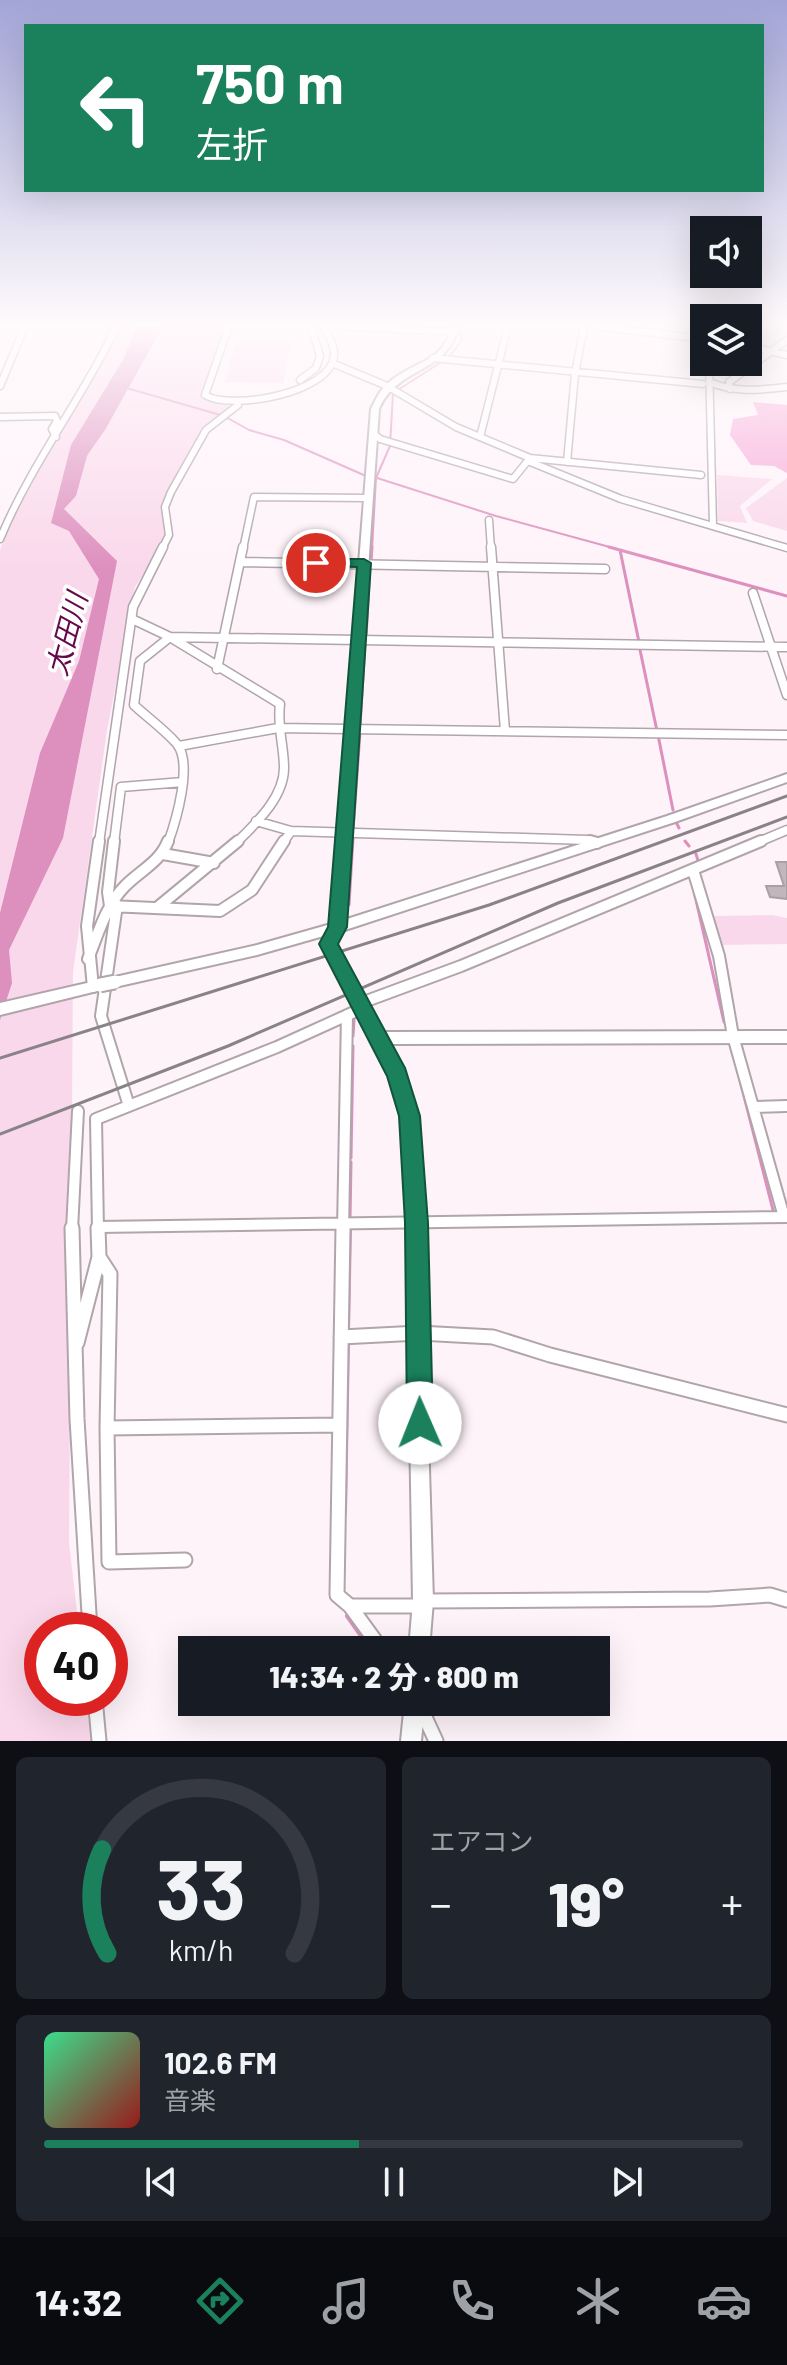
<!DOCTYPE html>
<html lang="ja">
<head>
<meta charset="utf-8">
<style>
  :root { --surface:#171b24; --page:#20242c; --text:#f1f3f6; --muted:#9ea1a6; --line:#363941; --accent:#1a815c }
  body { margin:0; font-family:Barlow,"Noto Sans JP",sans-serif; background:var(--page); color:var(--text); height:100vh; display:flex; flex-direction:column; font-size:30px; white-space:nowrap }
  * { box-sizing:border-box; margin:0 }
  p { font-size:26px; color:var(--muted) }
  .icon { flex:none; width:44px; height:44px; fill:none; stroke:currentColor; stroke-width:2; stroke-linecap:round; stroke-linejoin:round }
  .map { position:relative; height:1741px; overflow:hidden }
  .panel { display:flex; flex-direction:column; gap:16px; padding:16px; background:#0d0f14; flex:1 }
  .panel>* { flex:none }
  .banner { position:absolute; left:24px; top:24px; width:740px; height:168px; border-radius:0px; box-shadow:0 8px 32px #0002; background:#1a815c; color:#fff; overflow:hidden }
  .controls { position:absolute; left:690px; top:216px; display:grid; gap:16px }
  .controls a { display:grid; place-items:center; width:72px; height:72px; border-radius:0px; background:var(--surface); box-shadow:0 8px 32px #0002; font-size:40px }
  .speed { position:absolute; left:24px; top:1612px; display:flex; gap:16px; font-size:40px; font-weight:700; text-align:center }
  .speed>* { display:grid; place-content:center; width:104px; height:104px; border-radius:50%; background:var(--surface); box-shadow:0 8px 32px #0002; line-height:1 }
  .speed .limit { border:12px solid #d22; background:#fff; color:#111 }
  .pin { position:absolute; display:grid; place-items:center; width:68px; height:68px; color:#fff; margin:-34px; border:4px solid #fff; border-radius:50%; box-shadow:0 2px 8px #0007 }
  .me { position:absolute; width:88px; margin:-44px; rotate:359deg; stroke-linejoin:round; filter:drop-shadow(0 0 6px #0008) }
  .turn { display:flex; align-items:center; gap:28px; height:168px; padding:0 40px; font-size:36px }
  .turn .icon { width:104px; height:104px; stroke-width:2.5 }
  .turn b { display:block; font-size:56px; line-height:68px }
  .big { font-size:60px; font-weight:800; line-height:1.1 }
  .panel .tile { flex:1; display:flex; flex-direction:column; justify-content:center; gap:12px; min-width:0; padding:0 28px; border-radius:12px; background:var(--page) }
  .panel .dial { align-items:center; gap:0 }
  .dial svg { height:208px; overflow:visible; fill:none; stroke:var(--line); stroke-width:7; stroke-linecap:round; text-anchor:middle }
  .dial text { fill:var(--text); stroke:none }
  .song { display:flex; align-items:center; gap:24px }
  .cover { width:96px; height:96px; border-radius:12px; background:linear-gradient(135deg,hsl(150 70% 55%),hsl(0 70% 35%)) }
  .played { height:8px; border-radius:4px; background:linear-gradient(90deg,var(--accent) 45%,var(--line) 45%) }
  .keys { display:flex; justify-content:space-around; direction:ltr }
  .heat { display:flex; justify-content:space-between; align-items:center; font-size:44px; direction:ltr }
  .panel .tiles { flex:1; display:grid; gap:16px; grid-template-columns:1fr 1fr }
  .tile:last-child { grid-column:span 2 }
  .trip { position:absolute; left:178px; top:1636px; width:432px; height:80px; border-radius:0px; background:var(--surface); box-shadow:0 8px 32px #0002; font-weight:800; line-height:80px; text-align:center }
  .tab-bar { display:flex; height:128px; justify-content:space-around; align-items:center; background:#090b0e; color:var(--muted) }
  .tab-bar .icon { width:56px; height:56px }
  .tab-bar .on { color:var(--accent) }
  .tab-bar b { font-size:36px; color:var(--text) }
  .map>svg:first-child { display:block }
  .green { fill:#fad8eb }
  .forest { fill:#f7a7d7 }
  .water { fill:#dd8fbe }
  .lines { fill:none; stroke-linecap:round; stroke-linejoin:round }
  .stream-far2 { stroke:#dd8fbe; stroke-width:2 }
  .stream-far1 { stroke:#dd8fbe; stroke-width:3 }
  .stream { stroke:#dd8fbe; stroke-width:4 }
  .river { fill:#dd8fbe; fill-rule:evenodd }
  .building { fill:#c0b6bb; stroke:#aa9fa5; stroke-width:2 }
  .street-far3-casing { stroke:#b0a5ab; stroke-width:9 }
  .street-far2-casing { stroke:#b0a5ab; stroke-width:11 }
  .street-far1-casing { stroke:#b0a5ab; stroke-width:14 }
  .street-casing { stroke:#b0a5ab; stroke-width:17 }
  .secondary-casing { stroke:#b0a5ab; stroke-width:4 }
  .street-far3 { stroke:#fff; stroke-width:6 }
  .street-far2 { stroke:#fff; stroke-width:8 }
  .street-far1 { stroke:#fff; stroke-width:10 }
  .street { stroke:#fff; stroke-width:13 }
  .secondary { fill:#fff; fill-rule:evenodd }
  .rail { stroke:#898286; stroke-width:3 }
  .secondary-bridge-casing { stroke:#b0a5ab; stroke-width:17; stroke-linecap:butt }
  .secondary-bridge { stroke:#fff; stroke-width:13 }
  .route { fill:#1a815c; stroke:#11543c; stroke-width:2 }
  .labels { text-anchor:middle; dominant-baseline:central; stroke-width:7; stroke-linejoin:round; paint-order:stroke }
  .water-label { font-size:28px; font-style:italic; fill:#66074c; stroke:#fff }
</style>
</head>
<body>
<div class="map">
<svg width="787" height="1741" viewBox="0 0 787 1741">
  <rect width="100%" height="100%" fill="#fef3f9"/>
  <path class="green" d="M106,326H137L124,358L100,400L64,509L76,496L92,438L159,326H230L206,397L235,408L192,445L161,505L169,535L135,587L107,730L73,972L69,1542L79,1630H42V1698H86L91,1741H0V551L16,501L61,430L100,347Z
    M236,341H291L283,383L225,382Z
    M717,475L772,479L740,506L747,523L718,521Z
    M787,478V531L753,521L746,508Z
    M772,915L787,918V944L723,945L713,916Z"/>
  <path class="forest" d="M753,402L787,405V473L774,466L751,465L730,435L733,419L758,415Z"/>
  <path class="water" d="M137,326H159L92,438L76,496L64,509L117,561L63,838L9,950L12,983L0,1020V913L40,753L79,661L99,579L69,531L51,523L71,445L124,358Z"/>
  <g class="lines">
    <path class="stream-far2" d="M449,357L462,340L461,326
      M123,387L224,416L249,430L284,440L366,476
      M374,477L496,516L617,549
      M372,549L376,478L390,446L393,393L443,361"/>
    <path class="stream-far1" d="M609,547L787,596
      M620,550L639,642
      M371,562L372,547
      M366,637L370,565
      M639,645L657,731
      M360,726L365,642
      M658,735L673,810
      M676,822L679,828
      M353,831L360,732
      M685,841L689,846
      M696,854L699,864
      M693,887L724,1022
      M349,905L353,838
      M353,1036L354,1020
      M733,1053L773,1210
      M351,1158L353,1046
      M350,1220L351,1162
      M350,1230V1227"/>
    <path class="stream" d="M348,1331L350,1228
      M345,1513L348,1341
      M347,1616L371,1650"/>
    <path class="river" d="M155,326H163L105,430L86,457H78L77,455L95,429Z"/>
  </g>
  <path class="building" d="M776,862H787V899L770,897L766,886H784Z"/>
  <g class="lines">
    <defs>
      <path id="street-far3" d="M229,326L205,395C231,411 331,393 334,356C335,345 328,335 323,326
        M334,326L455,332
        M594,326L704,339
        M748,346L787,355
        M433,358L703,384
        M709,362L713,526
        M332,363L387,386L456,427L530,458L701,475
        M300,380L316,368L320,356L311,326
        M709,382C736,393 759,390 787,387
        M0,386L25,326
        M730,389L729,382L787,340
        M0,417L55,416L57,421L52,429L56,437
        M373,433L380,439L513,479L530,458
        M480,437L508,326
        M528,461L621,499L787,548
        M567,462L575,374L584,326
        M489,520L491,549
        M0,539C31,464 82,399 117,326
        M162,549L169,535L165,507L171,492L206,430L238,405
        M243,549L254,497L368,498"/>
      <path id="street-far2" d="M491,547L505,731
        M241,562L605,569
        M753,593L787,695
        M132,619L170,637L280,704C277,727 284,746 284,768C284,798 255,824 236,843
        M217,669L243,547
        M179,746L278,728L787,735
        M256,821L291,831L587,840L597,843
        M99,843L133,607L163,547
        M114,843L121,787L183,782
        M168,843C176,821 193,764 177,744C165,730 148,718 134,705L140,661L170,637L787,647
        M283,843L291,831
        M756,843L787,830"/>
      <path id="street-far1" d="M114,841L108,892L110,906L220,911L252,890L284,841
        M590,841L597,843
        M163,854L214,863
        M693,870L719,956L733,1036L784,1217
        M117,905L101,1016L129,1106
        M158,907L238,841
        M88,959C98,934 106,905 125,886C141,870 160,862 168,841
        M93,987L87,926L99,841
        M361,1003L461,966L761,841
        M753,1107L787,1106
        M98,1227L787,1217
        M72,1230L78,1111
        M98,1230L96,1119L277,1047L363,1008
        M343,1230L347,1015"/>
      <path id="street" d="M72,1228L77,1419L90,1630
        M98,1228L99,1257L110,1274L107,1428L109,1562L185,1560
        M343,1228L337,1595L350,1606H423
        M341,1337L419,1333L493,1337L550,1355L787,1415
        M77,1343L99,1257
        M107,1428L340,1425
        M423,1601L710,1599L770,1595L787,1600
        M350,1606L382,1650
        M95,1698L99,1741
        M418,1702L436,1741"/>
      <path id="secondary" d="M452,326H458C449,374 398,365 379,409L344,920L667,816L787,774V782L675,822L342,931L335,944L382,1032L787,1031V1043L388,1044L404,1074L419,1135L433,1601L429,1650H409L413,1601L405,1135L390,1075L323,944L327,935L257,955L115,987L110,986L108,982L110,978L115,977L257,945L331,924L371,409C376,399 380,390 388,383C413,361 444,363 452,326Z
        M100,980L105,981L107,985L105,989L0,1015V1003Z
        M405,1702H425L421,1741H401Z"/>
    </defs>
    <use href="#street-far3" class="street-far3-casing"/>
    <use href="#street-far2" class="street-far2-casing"/>
    <use href="#street-far1" class="street-far1-casing"/>
    <use href="#street" class="street-casing"/>
    <use href="#secondary" class="secondary-casing"/>
    <use href="#street-far3" class="street-far3"/>
    <use href="#street-far2" class="street-far2"/>
    <use href="#street-far1" class="street-far1"/>
    <use href="#street" class="street"/>
    <use href="#secondary" class="secondary"/>
    <path class="rail" d="M0,1058L489,905L787,796
      M0,1134L228,1046L558,903L787,817"/>
    <defs>
      <path id="secondary-bridge" d="M100,985L115,982"/>
    </defs>
    <use href="#secondary-bridge" class="secondary-bridge-casing"/>
    <use href="#secondary-bridge" class="secondary-bridge"/>
  </g>
  <linearGradient id="sky" x2="0" y2="1"><stop stop-color="#a3a5d7"/><stop offset="0.57" stop-color="#fffafc"/><stop offset="1" stop-color="#fffafc" stop-opacity="0"/></linearGradient>
  <rect width="787" height="569" fill="url(#sky)"/>
  <path class="route" d="M316,559H364L371,563L347,927L338,944L405,1068L420,1116L428,1223L433,1423L429,1432L420,1436L411,1432L407,1423L405,1223L399,1116L387,1076L319,944L328,927L357,567L311,566V560Z"/>
  <g class="labels">
    <g class="water-label">
      <text transform="translate(66 634) rotate(-75)">太田川</text>
    </g>
  </g>
</svg>
<div class="controls">
<a><svg class="icon" aria-label="sound" viewBox="0 0 24 24"><path d="M4 9h4l5-4v14l-5-4H4zM17 9q2 3 0 6"/></svg></a>
<a><svg class="icon" aria-label="layers" viewBox="0 0 24 24"><path d="M12 4l9 5-9 5-9-5zM3 14l9 5 9-5"/></svg></a>
</div>
<div class="speed"><div class="limit">40</div></div>
<div class="pin" style="left:316px;top:563px;background:#d93025"><svg class="icon" aria-label="arrive" viewBox="0 0 24 24"><path d="M6 21V4h12l-3 4 3 4H6"/></svg></div>
<svg class="me" style="left:420px;top:1423px" viewBox="-20 -20 40 40"><circle r="19" fill="#fff"/><path d="M0-13L10 11 0 6-10 11z" fill="#1a815c"/></svg>
<div class="trip">14:34 · 2 分 · 800 m</div>
<div class="banner">
<div class="turn"><svg class="icon" aria-label="left" viewBox="0 0 24 24"><path d="M17 20v-9H6M10 6l-5 5 5 5"/></svg><div><b>750 m</b>左折</div></div>
</div>
</div>
<section class="panel">
<div class="tiles">
<div class="tile dial"><svg viewBox="0 0 100 80">
<path d="M14 69A42 42 0 1 1 86 69"/>
<path d="M14 69A42 42 0 0 1 12 29" stroke="#1a815c"/>
<text x="50" y="56" font-size="32" font-weight="700">33</text>
<text x="50" y="72" font-size="11">km/h</text>
</svg></div>
<div class="tile"><p>エアコン</p>
<div class="heat"><a>−</a><b class="big">19°</b><a>+</a></div>
</div>
<div class="tile">
<div class="song"><i class="cover"></i><div><b>102.6 FM</b><p>音楽</p></div></div>
<div class="played"></div>
<div class="keys"><svg class="icon" aria-label="previous" viewBox="0 0 24 24"><path d="M18 5L8 12l10 7zM5 5v14"/></svg><svg class="icon" aria-label="pause" viewBox="0 0 24 24"><path d="M8 5v14M16 5v14"/></svg><svg class="icon" aria-label="next" viewBox="0 0 24 24"><path d="M6 5l10 7-10 7zM19 5v14"/></svg></div>
</div>
</div>
</section>
<nav class="tab-bar">
<b>14:32</b>
<svg class="icon on" aria-label="directions" viewBox="0 0 24 24"><path d="M12 3l9 9-9 9-9-9zM9 14v-3h6M13 9l2 2-2 2"/></svg>
<svg class="icon" aria-label="music" viewBox="0 0 24 24"><path d="M9 18V5l10-2v13"/><circle cx="6" cy="18" r="3"/><circle cx="16" cy="16" r="3"/></svg>
<svg class="icon" aria-label="phone" viewBox="0 0 24 24"><path d="M5 4h4l2 5-3 2q2 4 5 5l2-3 5 2v4C11 20 4 13 5 4z"/></svg>
<svg class="icon" aria-label="climate" viewBox="0 0 24 24"><path d="M12 3v18M4 7l16 10M4 17L20 7"/></svg>
<svg class="icon" aria-label="car" viewBox="0 0 24 24"><path d="M5 17H2v-5l4-1 3-4h7l3 4 3 1v5h-3M9 17h6M6 11h13"/><circle cx="7" cy="17" r="2"/><circle cx="17" cy="17" r="2"/></svg>
</nav>
</body>
</html>
